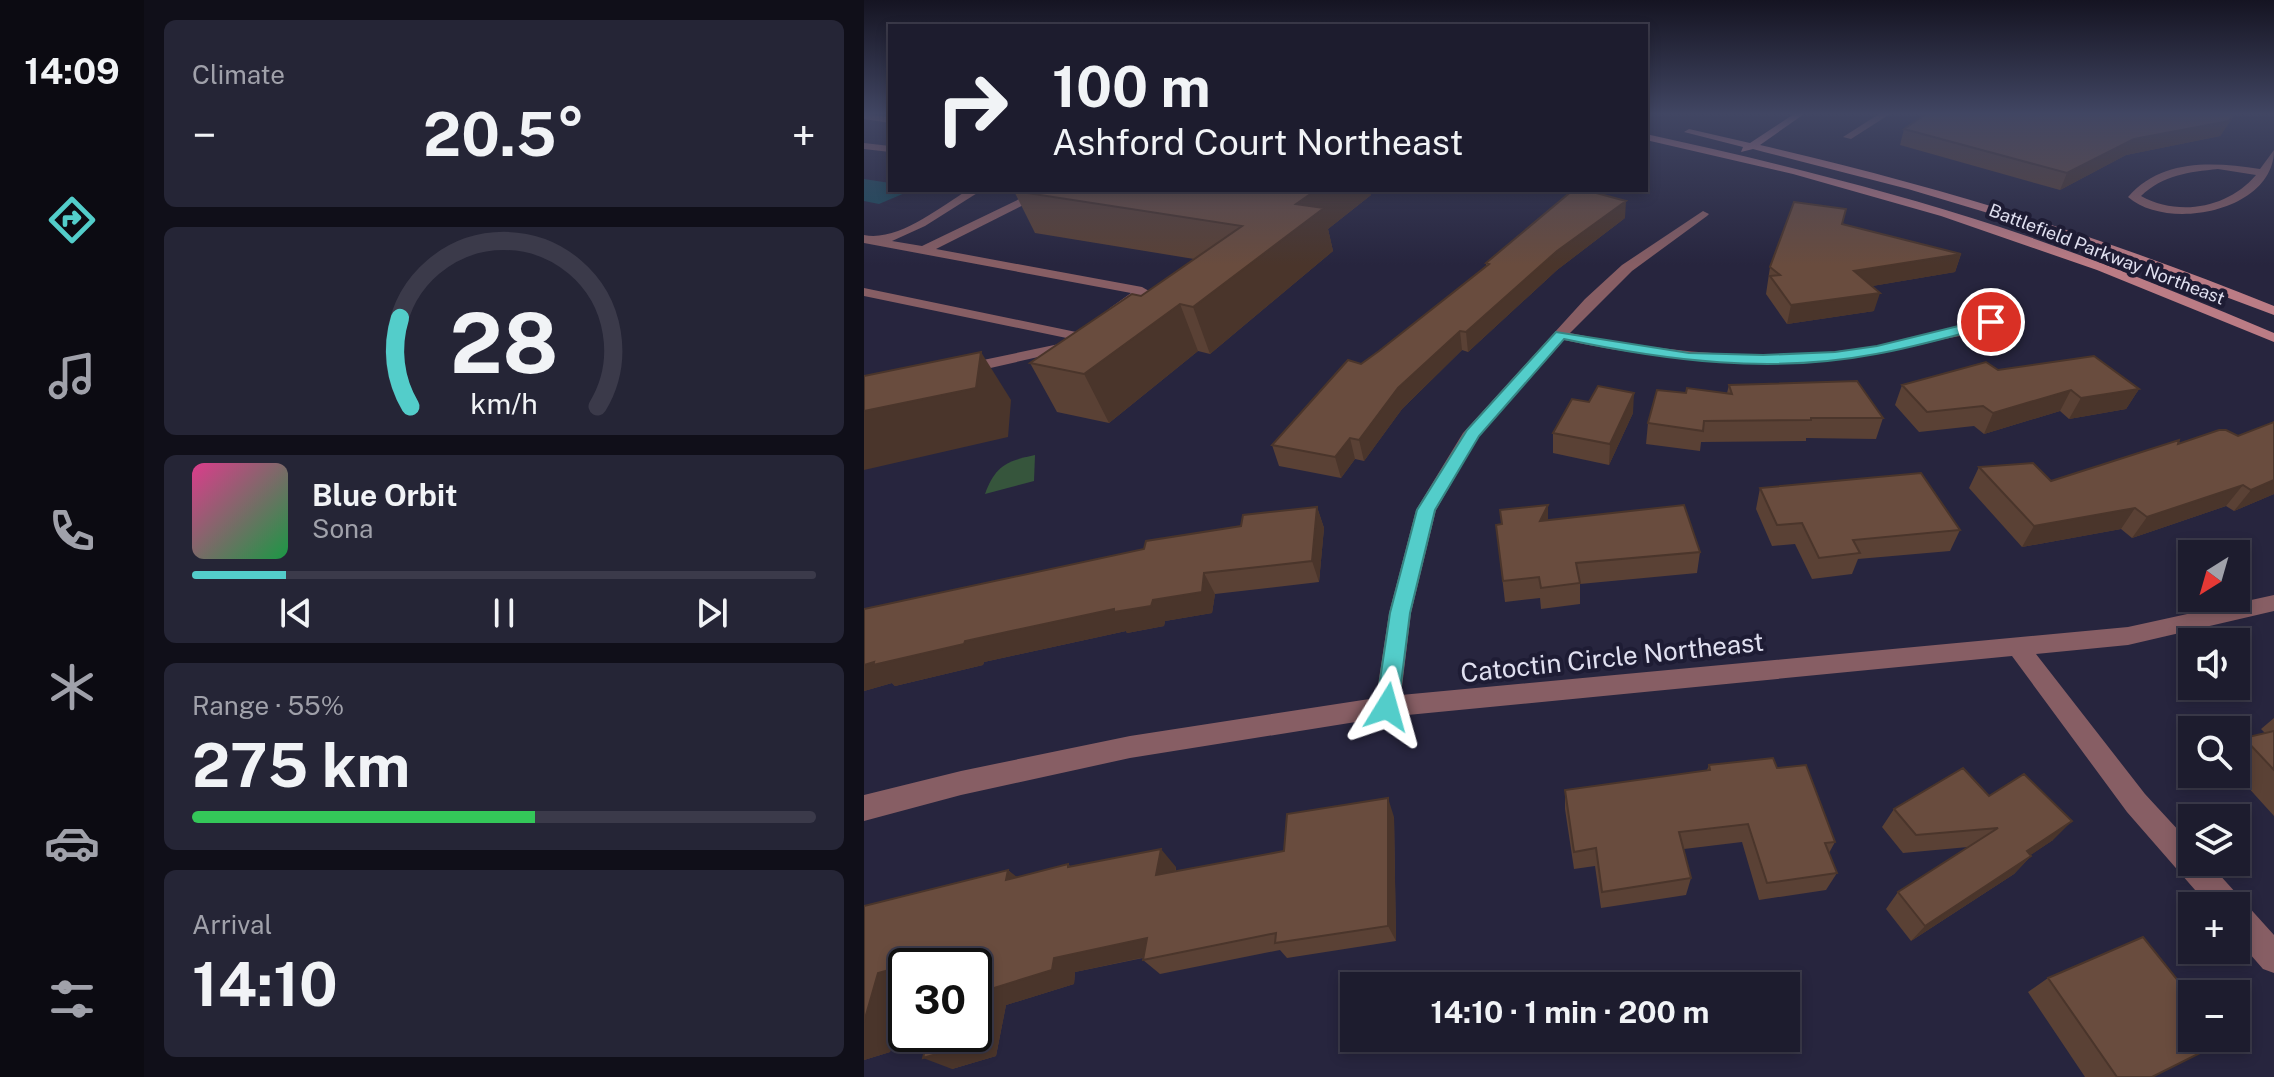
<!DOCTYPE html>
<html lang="en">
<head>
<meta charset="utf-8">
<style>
  :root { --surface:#1d1c2e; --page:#252536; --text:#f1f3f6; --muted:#a0a1aa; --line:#3b3a4a; --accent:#53cdca }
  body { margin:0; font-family:"Public Sans",sans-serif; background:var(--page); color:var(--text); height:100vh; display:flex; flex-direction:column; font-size:30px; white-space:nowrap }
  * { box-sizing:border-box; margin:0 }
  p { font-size:26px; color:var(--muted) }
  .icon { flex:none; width:44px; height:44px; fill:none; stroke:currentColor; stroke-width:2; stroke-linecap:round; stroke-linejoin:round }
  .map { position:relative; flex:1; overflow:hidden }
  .sheet { display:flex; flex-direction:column; gap:20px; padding:20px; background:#100f19; width:720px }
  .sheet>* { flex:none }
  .top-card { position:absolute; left:24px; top:24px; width:760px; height:168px; border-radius:0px; box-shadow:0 4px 12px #0003,0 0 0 2px var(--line); background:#1d1c2e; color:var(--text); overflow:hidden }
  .needle { width:52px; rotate:217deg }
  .tools { position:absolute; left:1314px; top:540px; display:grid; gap:16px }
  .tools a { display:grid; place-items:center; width:72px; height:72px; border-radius:0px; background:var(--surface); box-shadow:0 4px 12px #0003,0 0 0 2px var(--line); font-size:40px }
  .speed { position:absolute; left:24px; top:948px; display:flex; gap:16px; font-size:40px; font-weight:700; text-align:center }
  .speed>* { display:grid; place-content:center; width:104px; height:104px; border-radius:50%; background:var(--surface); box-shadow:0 4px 12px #0003,0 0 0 2px var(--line); line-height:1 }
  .speed .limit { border:4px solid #111; border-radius:12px; background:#fff; color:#111 }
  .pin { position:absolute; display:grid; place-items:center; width:68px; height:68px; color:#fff; margin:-34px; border:4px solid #fff; border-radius:50%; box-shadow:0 2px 8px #0007 }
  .me { position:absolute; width:88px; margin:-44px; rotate:8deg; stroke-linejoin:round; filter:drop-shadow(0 0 6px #0008) }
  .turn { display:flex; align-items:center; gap:28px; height:168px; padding:0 32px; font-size:36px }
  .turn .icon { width:104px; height:104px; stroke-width:2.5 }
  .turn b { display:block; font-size:56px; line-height:68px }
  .big { font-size:60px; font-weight:700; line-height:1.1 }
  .sheet .widget { flex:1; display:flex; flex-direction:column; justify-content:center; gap:12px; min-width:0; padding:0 28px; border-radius:12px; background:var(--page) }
  .sheet .dial { align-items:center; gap:0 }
  .dial svg { height:208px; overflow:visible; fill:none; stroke:var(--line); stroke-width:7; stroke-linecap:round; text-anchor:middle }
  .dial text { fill:var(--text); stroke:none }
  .song { display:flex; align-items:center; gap:24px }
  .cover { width:96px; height:96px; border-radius:12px; background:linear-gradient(135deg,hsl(330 70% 55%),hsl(140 70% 35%)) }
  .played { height:8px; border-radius:4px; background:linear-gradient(90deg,var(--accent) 15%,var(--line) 15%) }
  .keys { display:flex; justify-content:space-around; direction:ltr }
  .heat { display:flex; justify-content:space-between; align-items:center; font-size:44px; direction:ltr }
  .charge { height:12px; border-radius:6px; background:linear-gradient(90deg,#34c759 55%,var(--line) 0) }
  .trip { position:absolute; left:476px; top:972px; width:460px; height:80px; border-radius:0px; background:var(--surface); box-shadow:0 4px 12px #0003,0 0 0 2px var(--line); font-weight:700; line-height:80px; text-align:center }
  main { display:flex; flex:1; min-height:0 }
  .dock { display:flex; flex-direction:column; width:144px; justify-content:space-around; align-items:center; background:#0c0b12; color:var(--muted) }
  .dock .icon { width:56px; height:56px }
  .dock .current { color:var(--accent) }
  .dock b { font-size:36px; color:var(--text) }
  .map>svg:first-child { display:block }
  .green { fill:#36553c }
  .water { fill:#1a4b5b }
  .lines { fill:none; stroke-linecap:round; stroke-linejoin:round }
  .service { fill:#875e64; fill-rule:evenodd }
  .minor { fill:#875e64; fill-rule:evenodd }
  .secondary { fill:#bb7c85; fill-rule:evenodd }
  .wall { fill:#5a4135 }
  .shaded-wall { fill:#4a352b }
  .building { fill:#694c3e; stroke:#4a352b; stroke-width:2 }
  .route { fill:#53cdca; stroke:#368583; stroke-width:2 }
  .labels { text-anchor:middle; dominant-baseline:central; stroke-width:8; stroke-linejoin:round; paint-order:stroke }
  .far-street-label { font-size:18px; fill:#e0e0f0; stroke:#1e1c34 }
  .near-street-label { font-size:26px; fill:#e0e0f0; stroke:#1e1c34 }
</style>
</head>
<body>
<main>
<nav class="dock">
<b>14:09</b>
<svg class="icon current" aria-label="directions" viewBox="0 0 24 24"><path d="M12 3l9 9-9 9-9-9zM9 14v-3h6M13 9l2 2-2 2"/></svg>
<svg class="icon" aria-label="music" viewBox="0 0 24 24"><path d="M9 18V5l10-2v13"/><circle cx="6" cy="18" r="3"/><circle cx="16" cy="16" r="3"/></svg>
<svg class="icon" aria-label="phone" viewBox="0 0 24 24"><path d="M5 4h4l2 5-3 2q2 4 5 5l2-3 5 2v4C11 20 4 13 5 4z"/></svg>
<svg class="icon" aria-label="climate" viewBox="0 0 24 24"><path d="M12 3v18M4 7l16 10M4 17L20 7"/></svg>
<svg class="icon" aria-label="car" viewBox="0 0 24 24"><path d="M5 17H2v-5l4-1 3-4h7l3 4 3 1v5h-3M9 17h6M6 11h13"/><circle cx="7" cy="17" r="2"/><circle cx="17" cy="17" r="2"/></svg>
<svg class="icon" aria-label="filters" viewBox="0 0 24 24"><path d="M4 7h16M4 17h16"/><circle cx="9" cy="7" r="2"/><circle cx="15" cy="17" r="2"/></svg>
</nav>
<section class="sheet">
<div class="widget"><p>Climate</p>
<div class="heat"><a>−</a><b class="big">20.5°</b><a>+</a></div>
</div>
<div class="widget dial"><svg viewBox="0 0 100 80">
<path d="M14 69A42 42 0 1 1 86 69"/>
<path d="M14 69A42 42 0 0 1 10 35" stroke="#53cdca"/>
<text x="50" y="56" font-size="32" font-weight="700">28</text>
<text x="50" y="72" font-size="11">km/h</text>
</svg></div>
<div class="widget">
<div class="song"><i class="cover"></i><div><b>Blue Orbit</b><p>Sona</p></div></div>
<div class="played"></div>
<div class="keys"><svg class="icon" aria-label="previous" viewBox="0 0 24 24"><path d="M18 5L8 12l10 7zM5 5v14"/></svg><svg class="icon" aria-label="pause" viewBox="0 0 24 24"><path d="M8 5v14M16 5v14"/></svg><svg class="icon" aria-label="next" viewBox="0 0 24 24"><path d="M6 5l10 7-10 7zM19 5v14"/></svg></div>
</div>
<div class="widget"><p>Range · 55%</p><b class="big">275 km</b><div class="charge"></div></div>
<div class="widget"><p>Arrival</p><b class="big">14:10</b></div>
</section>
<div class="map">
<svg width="1410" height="1077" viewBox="0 0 1410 1077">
  <rect width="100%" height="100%" fill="#27253e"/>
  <path class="green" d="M171,455L170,481L121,494C131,466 143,461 171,455Z"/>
  <path class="water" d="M0,179L26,183V190H48L15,204L0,201Z"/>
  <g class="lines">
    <path class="service" d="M0,114L26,117V123L0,119Z
      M0,288L217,333L224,337L217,341L0,296Z"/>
    <path class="minor" d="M1015,114H1026L987,139L979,137Z
      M0,143L26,146V152L0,149Z
      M1410,150C1410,211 1304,232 1264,197C1298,158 1350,162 1396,169ZM1354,169L1392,175C1364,208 1315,217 1277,196C1299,175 1325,172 1354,169Z
      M104,190H118L61,226L28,241L58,246L174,190H189L72,249L278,287L285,291L251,315L244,311L246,308L267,293L0,243V235C34,242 76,207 104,190Z
      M839,211L845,214L843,216L768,271L706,333C799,352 896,362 991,349C1037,343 1082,329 1127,318L1134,322C1121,333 1094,336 1076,340C951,373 826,367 700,340L615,436L572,510L547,613L537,695L1264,627L1410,595V611L1264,645L1172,654L1281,794L1328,845V862H1344L1410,935V973L1399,969L1372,938V906H1345L1263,812L1148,656L523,717L266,758L97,795L0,821V795L97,771L266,736L512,698L525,613L552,510L599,433L721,299L758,265Z
      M209,337L216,341L205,350L100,374L92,369L100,364L195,344Z"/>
    <path class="secondary" d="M930,114H940L896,145C1071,185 1243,238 1410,306V315L1191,233L1044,189L900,152L889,149L877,152L879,147L820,132L825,129L886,143Z
      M782,134C901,160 1020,189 1136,227C1229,258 1320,295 1410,333V342L1233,270L1077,216L929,174L782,140Z"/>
  </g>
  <path class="wall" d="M1062,114H1371L1356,136L1262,155L1196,190L1036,145L1040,129Z
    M150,191L507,195L464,229L469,251L346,354L334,351L245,423L193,412L166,363L277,296L330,259L171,233Z
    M761,218L693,270L604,352L598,350L538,409L500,461L491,459L477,478L415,466L408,445L497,364L515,351L622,266V263Z
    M978,224L1097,254L1091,272L1008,286L1010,311L923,324L902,294L906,267Z
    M1134,370L1275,389L1262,409L1205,419L1196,411L1120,434L1110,426L1055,432L1031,405L1038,385Z
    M865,385L1019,418L1012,439L942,438V441L837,442L836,451L782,444L784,423L822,393H863Z
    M769,413L745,465L689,453V433Z
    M1314,444L1410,494L1370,511L1362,506L1268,538L1257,529L1158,547L1105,488L1115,467L1187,481Z
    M896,488L1096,530L1086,551L994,559L988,574L948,579L931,544L908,546L892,509Z
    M453,507L460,528L455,582L351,594L348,613L301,621L300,626L263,633L262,631L120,662L119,665L31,686L28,683L0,691V609L280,549Z
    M636,510L836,552L833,573L716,584V604L677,609L676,598L641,602L632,525L638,524Z
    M1410,718V816L1372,774V745L1380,738L1401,733L1397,729Z
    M845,765L913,768L971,842L965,853L973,873L962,890L895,900L878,842L820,849L827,878L822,895L737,908L731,866L710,869L701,809V790L843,770Z
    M1125,796L1189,840L1166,855L1167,856L1150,874L1047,941L1022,909L1034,892L1104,847L1039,853L1018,827L1030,809Z
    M530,817L532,941L423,958L416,950L296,974L279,960V958L211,972L210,984L142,1005L132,1056L88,1069L110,966H42V989L26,1052L0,1060V906L144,870L153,878L204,864L207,867H312V871L420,851Z
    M1184,978L1288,1077H1221L1164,992Z"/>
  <path class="shaded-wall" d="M1371,114L1356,136L1262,155L1196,190L1203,173L1270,139Z
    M452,190H506L507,195L464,229L469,251L346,354L329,307L432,204Z
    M762,201L761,218L693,270L604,352L602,332L693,251Z
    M1097,254L1091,272L985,290L990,271Z
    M1016,293L1010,311L923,324L927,305Z
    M316,304L334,351L245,423L220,374Z
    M596,331L598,350L538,409L500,461L495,440L534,388Z
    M117,352L147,400L144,437L0,470V411Z
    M1275,389L1262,409L1205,419L1217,398Z
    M1207,390L1196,411L1120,434L1129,413Z
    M770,393L769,413L745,465L746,444Z
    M486,438L491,459L477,478L471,457Z
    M1410,480V494L1370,511L1387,490Z
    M1379,485L1362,506L1268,538L1283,517Z
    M684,505V526L676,521Z
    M453,507L460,528L455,582L448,561Z
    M1271,508L1257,529L1158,547L1170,526Z
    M340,573L351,594L348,613L301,621L300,626L263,633L262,631L120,662L119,665L31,686L28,683L0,691V665L101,641L289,600Z
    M524,798L530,817L532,941L524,926Z
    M1208,821L1189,840L1146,869L1163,851Z
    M297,849L312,867L308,892L292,875Z
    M1167,856L1150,874L1047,941L1061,926Z
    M144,870L165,887L142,880Z
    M283,938L300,953L211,972L210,984L142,1005L132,1056L88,1069L59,1058L110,1034V1025L117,992L190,958Z
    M83,954L104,966H42V989L26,1052L0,1060V1022L14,973Z"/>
  <path class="building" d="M1062,114H1369L1365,121L1270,139L1203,173L1040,129Z
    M152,190H452L432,204L460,208L329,307L316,304L220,374L166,363L268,294L277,296L378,226L150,191Z
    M709,190H721L762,201L693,251L602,332L596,331L534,388L495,440L486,438L471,457L408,445L484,360L497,364L515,351L625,264L622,263Z
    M930,202L982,209L978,224L1097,254L990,271L1016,293L927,305L906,276L916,275L906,267Z
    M117,352L112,388L0,411V376Z
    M1230,356L1275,389L1217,398L1207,390L1129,413L1119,406L1063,412L1038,385L1122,362L1134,370Z
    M993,381L1019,418H947V420L840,421L839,431L784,423L793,390L822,393L823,388L868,394L865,385Z
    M734,386L770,393L746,444L689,433L708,399L725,402Z
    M1410,422V480L1387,490L1379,485L1283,517L1271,508L1170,526L1115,467L1169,463L1187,481L1315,440L1314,444L1355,430H1362L1374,436Z
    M1057,473L1096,530L989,540L996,553L955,558L938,523L913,525L896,488Z
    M684,505L676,521L820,505L836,552L712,563L716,583L677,588L675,577L639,581L632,525L638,524L636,510Z
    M453,507L448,561L340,573L338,592L289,600L287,606L250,612V609L101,641L100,644L9,665L10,662L0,665V609L280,549L282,541L377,526L379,515Z
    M1410,731V770L1380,738Z
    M909,758L913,768L942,765L971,842L961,843L973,873L903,883L884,824L815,832L827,878L738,892L732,848L710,852L701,790L846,770L845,765Z
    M1099,768L1125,796L1160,774L1208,821L1163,851L1167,856L1061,926L1034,892L1134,828L1052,835L1030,809Z
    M524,798V926L411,943L412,933L279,960L283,938L190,958L188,970L117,992L110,1025V966H80L83,954L14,973L0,1022V906L144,870L142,880L204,864V867L297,849L292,875L420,851L423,814Z
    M1279,937L1328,998V1038H1361L1362,1040L1288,1077H1253L1184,978Z
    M65,1034H108L106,1044L59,1058Z"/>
  <linearGradient id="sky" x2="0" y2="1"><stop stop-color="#151422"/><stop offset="0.43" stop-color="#414663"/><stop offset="1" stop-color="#414663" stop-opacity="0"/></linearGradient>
  <rect width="1410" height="265" fill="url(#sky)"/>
  <path class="route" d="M1127,318L1131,319V325C1092,335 1052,347 1012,354C908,374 803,361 700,339L615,436L571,510L546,613L534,707L531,714L523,716L516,714L512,707L526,613L553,510L603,430L692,332L825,353L899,355L971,352L1013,346Z"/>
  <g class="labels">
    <g class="far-street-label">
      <text transform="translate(1243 254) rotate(21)">Battlefield Parkway Northeast</text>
    </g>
    <g class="near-street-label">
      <text transform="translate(748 657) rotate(-6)">Catoctin Circle Northeast</text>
    </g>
  </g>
</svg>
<div class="tools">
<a><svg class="needle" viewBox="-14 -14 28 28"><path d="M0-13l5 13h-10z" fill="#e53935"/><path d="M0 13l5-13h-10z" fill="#a0a1aa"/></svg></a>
<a><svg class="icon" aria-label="sound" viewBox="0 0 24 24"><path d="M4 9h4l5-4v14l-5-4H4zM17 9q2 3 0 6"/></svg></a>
<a><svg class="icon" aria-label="search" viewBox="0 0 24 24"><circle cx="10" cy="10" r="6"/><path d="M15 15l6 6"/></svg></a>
<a><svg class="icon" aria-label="layers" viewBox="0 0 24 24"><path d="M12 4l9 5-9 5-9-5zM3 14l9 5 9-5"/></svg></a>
<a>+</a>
<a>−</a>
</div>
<div class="speed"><div class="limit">30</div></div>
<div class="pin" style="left:1127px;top:322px;background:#d93025"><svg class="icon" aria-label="arrive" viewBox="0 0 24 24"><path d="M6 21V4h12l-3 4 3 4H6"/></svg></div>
<svg class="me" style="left:523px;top:707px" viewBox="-20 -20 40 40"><path d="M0-17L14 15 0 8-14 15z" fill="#53cdca" stroke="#fff" stroke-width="4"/></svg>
<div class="trip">14:10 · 1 min · 200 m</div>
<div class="top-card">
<div class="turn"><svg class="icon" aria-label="right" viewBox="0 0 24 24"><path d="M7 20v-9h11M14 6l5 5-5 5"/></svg><div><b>100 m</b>Ashford Court Northeast</div></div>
</div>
</div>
</main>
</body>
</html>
